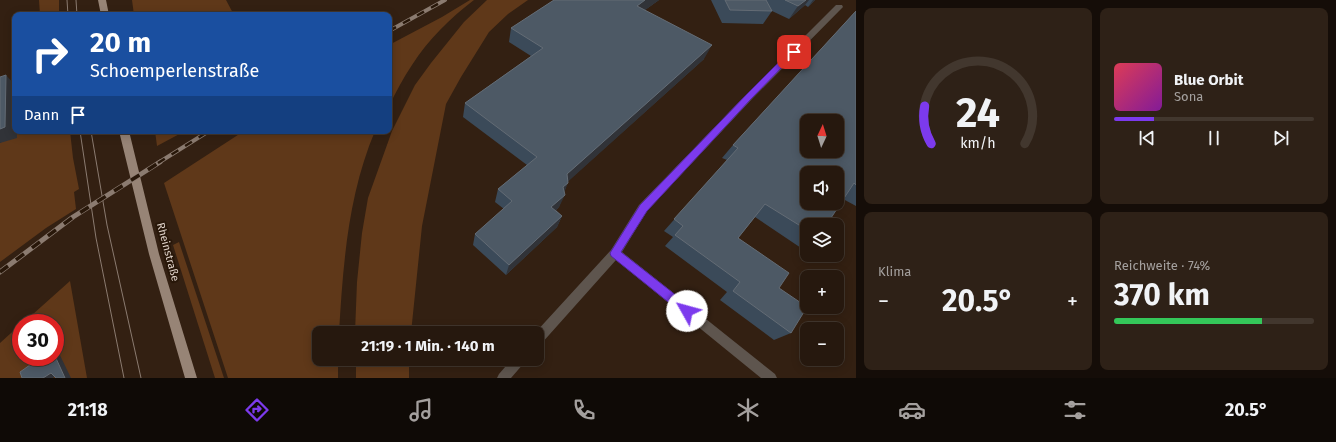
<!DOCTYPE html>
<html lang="de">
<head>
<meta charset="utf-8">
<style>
  :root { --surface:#26180e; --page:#2e2117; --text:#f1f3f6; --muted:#a4a09e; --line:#42372e; --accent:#7c3aed }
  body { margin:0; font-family:"Fira Sans",sans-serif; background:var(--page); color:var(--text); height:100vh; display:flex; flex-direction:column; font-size:15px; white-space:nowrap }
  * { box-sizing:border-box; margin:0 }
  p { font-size:13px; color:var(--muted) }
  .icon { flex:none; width:22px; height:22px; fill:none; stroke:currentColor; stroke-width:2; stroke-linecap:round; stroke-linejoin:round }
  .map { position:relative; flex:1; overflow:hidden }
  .sheet { display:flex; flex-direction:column; gap:8px; padding:8px; background:#150d08; width:480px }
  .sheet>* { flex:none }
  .hud { position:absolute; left:12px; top:12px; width:380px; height:122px; border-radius:8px; box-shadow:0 2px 10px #0003,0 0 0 1px var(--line); background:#1a4fa0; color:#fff; overflow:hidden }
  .needle { width:26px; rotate:4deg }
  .controls { position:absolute; left:800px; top:114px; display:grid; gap:8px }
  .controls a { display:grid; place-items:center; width:44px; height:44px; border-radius:8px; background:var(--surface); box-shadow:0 2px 10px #0003,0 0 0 1px var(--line); font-size:20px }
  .speed { position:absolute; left:12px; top:314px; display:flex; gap:8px; font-size:20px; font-weight:700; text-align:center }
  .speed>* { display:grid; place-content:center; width:52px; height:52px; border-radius:50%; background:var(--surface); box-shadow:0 2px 10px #0003,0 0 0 1px var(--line); line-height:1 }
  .speed .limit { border:6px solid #d22; background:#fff; color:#111 }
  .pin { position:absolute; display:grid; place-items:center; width:34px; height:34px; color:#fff; margin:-17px; border-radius:8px; box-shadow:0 2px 6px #0006 }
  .me { position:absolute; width:44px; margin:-22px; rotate:308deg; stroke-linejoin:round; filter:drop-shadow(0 0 3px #0008) }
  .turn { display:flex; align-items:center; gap:14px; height:84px; padding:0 12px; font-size:18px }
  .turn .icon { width:52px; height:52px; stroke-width:2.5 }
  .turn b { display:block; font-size:28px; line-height:34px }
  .then { display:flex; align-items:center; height:38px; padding:0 12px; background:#0003; gap:8px; font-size:15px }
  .big { font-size:30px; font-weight:700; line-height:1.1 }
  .sheet .widget { flex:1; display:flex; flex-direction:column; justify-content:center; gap:6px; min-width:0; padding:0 14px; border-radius:8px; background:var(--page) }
  .sheet .dial { align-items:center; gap:0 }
  .dial svg { height:104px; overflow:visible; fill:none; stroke:var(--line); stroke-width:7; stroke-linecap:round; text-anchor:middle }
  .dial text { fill:var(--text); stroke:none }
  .song { display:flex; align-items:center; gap:12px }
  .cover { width:48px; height:48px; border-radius:6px; background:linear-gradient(135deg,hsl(350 70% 55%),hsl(290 70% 35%)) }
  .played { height:4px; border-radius:2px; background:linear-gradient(90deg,var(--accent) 20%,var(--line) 20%) }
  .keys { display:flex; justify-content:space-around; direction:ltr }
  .heat { display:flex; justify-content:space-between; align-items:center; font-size:22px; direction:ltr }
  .charge { height:6px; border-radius:3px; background:linear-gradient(90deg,#34c759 74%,var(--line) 0) }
  .sheet .tiles { flex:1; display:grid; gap:8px; grid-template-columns:repeat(2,1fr) }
  .trip { position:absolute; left:312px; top:326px; width:232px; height:40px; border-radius:8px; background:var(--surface); box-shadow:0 2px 10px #0003,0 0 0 1px var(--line); font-weight:700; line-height:40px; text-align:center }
  .tab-bar { display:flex; height:64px; justify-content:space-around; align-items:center; background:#0f0a06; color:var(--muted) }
  .tab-bar .icon { width:28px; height:28px }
  .tab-bar .active { color:var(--accent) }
  .tab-bar b { font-size:18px; color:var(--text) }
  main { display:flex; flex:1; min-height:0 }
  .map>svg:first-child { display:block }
  .green { fill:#5f3819 }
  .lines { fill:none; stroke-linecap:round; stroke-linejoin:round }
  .minor { fill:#5e554e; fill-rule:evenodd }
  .major { fill:#978476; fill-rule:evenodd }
  .tram { stroke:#8b7b70; stroke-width:1 }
  .rail-far1-casing { stroke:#8b7b70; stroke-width:4 }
  .rail-casing { stroke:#8b7b70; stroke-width:5 }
  .rail-far1 { stroke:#281709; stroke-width:2.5; stroke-dasharray:8; stroke-linecap:butt }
  .rail { stroke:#281709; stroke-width:3.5; stroke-dasharray:10; stroke-linecap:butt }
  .wall { fill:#3b4a59 }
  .shaded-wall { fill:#313338 }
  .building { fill:#4d5965; stroke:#646c75; fill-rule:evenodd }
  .route { fill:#7c3aed; stroke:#51269a }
  .labels { text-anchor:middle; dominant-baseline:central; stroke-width:4; stroke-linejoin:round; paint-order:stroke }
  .street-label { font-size:11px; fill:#dfd2c9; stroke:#281709 }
</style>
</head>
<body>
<main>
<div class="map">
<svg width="856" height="378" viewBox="0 0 856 378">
  <rect width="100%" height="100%" fill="#332012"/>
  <path class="green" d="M39,0H59V15H40Z
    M132,0H226L234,15H134Z
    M470,0H474C450,18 428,40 412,65C403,78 396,92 389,106V45L442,17Z
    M487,0H528L508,14L489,32L461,77L446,104L422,226L411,333H355L357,282L362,233L368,198L392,131L415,85L431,63L464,22Z
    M17,131H70L73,158L79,189L74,192L76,209L46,228L0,262V143Z
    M155,131H185L157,146Z
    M244,131H375C348,195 343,265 339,333H319V359H338V378H228L164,183Z
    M179,242L224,378H215L173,245Z
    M70,281L87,378H0V343L21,324V357H55V323H23Z
    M356,359H409V378H356Z"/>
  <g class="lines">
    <path class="minor" d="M836,5H842L843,7L752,99L647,211L622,252L775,374L777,378H761L616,260L541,344L537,346V333H535L611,250L639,205L746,95Z
      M512,359H526L524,363L511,378H497L499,374Z"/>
    <path class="major" d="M98,0H106L109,15H101Z
      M119,131H129L159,254L197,378H185L149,254Z"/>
    <path class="tram" d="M67,0L68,15
      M76,0L77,15
      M80,131L96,238L124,378
      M91,131L107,225L141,378"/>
    <defs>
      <path id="rail-far1" d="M389,31L445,0
        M158,163L209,131"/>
      <path id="rail" d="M0,272L73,217L160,162"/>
    </defs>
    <use href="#rail-far1" class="rail-far1-casing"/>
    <use href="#rail" class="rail-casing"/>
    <use href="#rail-far1" class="rail-far1"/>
    <use href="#rail" class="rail"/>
  </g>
  <path class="wall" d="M554,0H659L645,10L704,59L568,181L559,207L556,210L562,216L557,227L506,275L473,245L475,234L504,209L495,202L498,189L527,165L463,117L465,103L531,56L509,42L511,28Z
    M711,0H815L808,7L805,5L789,19L772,11L763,24L722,23Z
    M856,11V206L843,199L807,225V252L755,217L738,238L779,288L791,333L774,340L720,300L727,292L665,246L673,237L664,231L727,160L722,158L733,145Z"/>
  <path class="shaded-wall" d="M645,0H659L631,20L637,6Z
    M806,0H809L805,5L789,19L798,6Z
    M813,0H815L808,7Z
    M712,45L704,59L562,187L567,174Z
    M6,75L15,85V131H17V138L0,143V129Z
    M568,183L563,195V187Z
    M565,195L559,207L546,219L551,207Z
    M562,216L557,227L506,275L509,265Z
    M38,320L44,323H39Z
    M55,345L71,378H65L55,356Z
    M51,373L57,375L53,378H43Z"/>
  <path class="building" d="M554,0H645L637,6L712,45L567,174L568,183L563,187L565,195L551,207L562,216L509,265L475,234L512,201L498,189L537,157L465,103L543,48L511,28Z
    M725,0H766L772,11L730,10Z
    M785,0H806L798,6Z
    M856,11V185L854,183L829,221L835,225H807V230L765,204L738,238L789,273L779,288L807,307L791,333L733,291L740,282L675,235L683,226L674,219L738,148L733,145ZM807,121H837V151H807ZM807,173H837V203H807Z
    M6,75L5,127L0,129V77Z
    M837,226L841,228L837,234Z
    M38,320L39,323H34Z
    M21,335V345L15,340Z
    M55,356L65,378H56L51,373L43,378H22L20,372L37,360L34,357H55Z"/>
  <path class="route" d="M794,49L796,50V53L751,99L647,211L621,252L691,307L692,311L691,314L687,316L683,314L611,256L610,253L640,205L746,95L791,50Z"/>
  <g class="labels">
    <g class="street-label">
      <text transform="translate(168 252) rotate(75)">Rheinstraße</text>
    </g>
  </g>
</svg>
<div class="controls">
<a><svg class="needle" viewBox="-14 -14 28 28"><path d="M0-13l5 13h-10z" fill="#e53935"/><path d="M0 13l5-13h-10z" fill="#a4a09e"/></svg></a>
<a><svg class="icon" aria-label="sound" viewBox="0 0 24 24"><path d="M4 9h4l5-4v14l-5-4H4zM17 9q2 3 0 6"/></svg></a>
<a><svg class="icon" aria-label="layers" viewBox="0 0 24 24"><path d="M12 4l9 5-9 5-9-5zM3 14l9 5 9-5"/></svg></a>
<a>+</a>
<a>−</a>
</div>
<div class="speed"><div class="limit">30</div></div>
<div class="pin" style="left:794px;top:52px;background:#d93025"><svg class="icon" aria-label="arrive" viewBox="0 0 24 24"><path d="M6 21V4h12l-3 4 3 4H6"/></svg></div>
<svg class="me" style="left:687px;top:311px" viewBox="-20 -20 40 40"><circle r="19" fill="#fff"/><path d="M0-13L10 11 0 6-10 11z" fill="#7c3aed"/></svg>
<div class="trip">21:19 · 1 Min. · 140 m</div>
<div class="hud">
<div class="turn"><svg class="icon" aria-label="right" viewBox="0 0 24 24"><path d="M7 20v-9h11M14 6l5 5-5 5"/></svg><div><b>20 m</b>Schoemperlenstraße</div></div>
<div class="then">Dann<svg class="icon" aria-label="arrive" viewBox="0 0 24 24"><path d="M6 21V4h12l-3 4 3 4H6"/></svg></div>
</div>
</div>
<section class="sheet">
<div class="tiles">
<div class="widget dial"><svg viewBox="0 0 100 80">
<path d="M14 69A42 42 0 1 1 86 69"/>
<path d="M14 69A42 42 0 0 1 9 40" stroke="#7c3aed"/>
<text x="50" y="56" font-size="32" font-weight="700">24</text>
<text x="50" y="72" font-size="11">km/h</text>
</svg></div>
<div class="widget">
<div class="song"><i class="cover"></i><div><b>Blue Orbit</b><p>Sona</p></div></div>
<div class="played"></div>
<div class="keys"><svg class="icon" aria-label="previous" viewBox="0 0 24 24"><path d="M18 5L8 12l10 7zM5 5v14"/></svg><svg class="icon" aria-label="pause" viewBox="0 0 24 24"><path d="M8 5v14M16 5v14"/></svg><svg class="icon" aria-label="next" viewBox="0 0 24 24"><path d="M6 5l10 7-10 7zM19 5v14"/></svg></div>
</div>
<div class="widget"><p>Klima</p>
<div class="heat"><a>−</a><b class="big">20.5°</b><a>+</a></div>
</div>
<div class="widget"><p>Reichweite · 74%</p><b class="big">370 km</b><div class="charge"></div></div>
</div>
</section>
</main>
<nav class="tab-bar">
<b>21:18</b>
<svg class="icon active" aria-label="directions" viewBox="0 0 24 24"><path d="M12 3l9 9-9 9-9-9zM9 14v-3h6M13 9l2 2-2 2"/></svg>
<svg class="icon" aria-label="music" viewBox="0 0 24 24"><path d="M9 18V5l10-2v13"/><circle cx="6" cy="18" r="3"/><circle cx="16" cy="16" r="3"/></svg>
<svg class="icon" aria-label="phone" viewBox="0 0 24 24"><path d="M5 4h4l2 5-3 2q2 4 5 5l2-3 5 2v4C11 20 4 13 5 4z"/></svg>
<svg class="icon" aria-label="climate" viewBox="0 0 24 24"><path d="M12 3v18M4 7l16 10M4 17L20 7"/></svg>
<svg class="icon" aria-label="car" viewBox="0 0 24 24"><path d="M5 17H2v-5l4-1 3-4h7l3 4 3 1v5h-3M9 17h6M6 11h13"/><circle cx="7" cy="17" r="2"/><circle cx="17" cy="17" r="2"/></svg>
<svg class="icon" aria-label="filters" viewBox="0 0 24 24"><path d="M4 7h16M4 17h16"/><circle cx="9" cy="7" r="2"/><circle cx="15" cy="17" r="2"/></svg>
<b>20.5°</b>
</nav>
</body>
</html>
